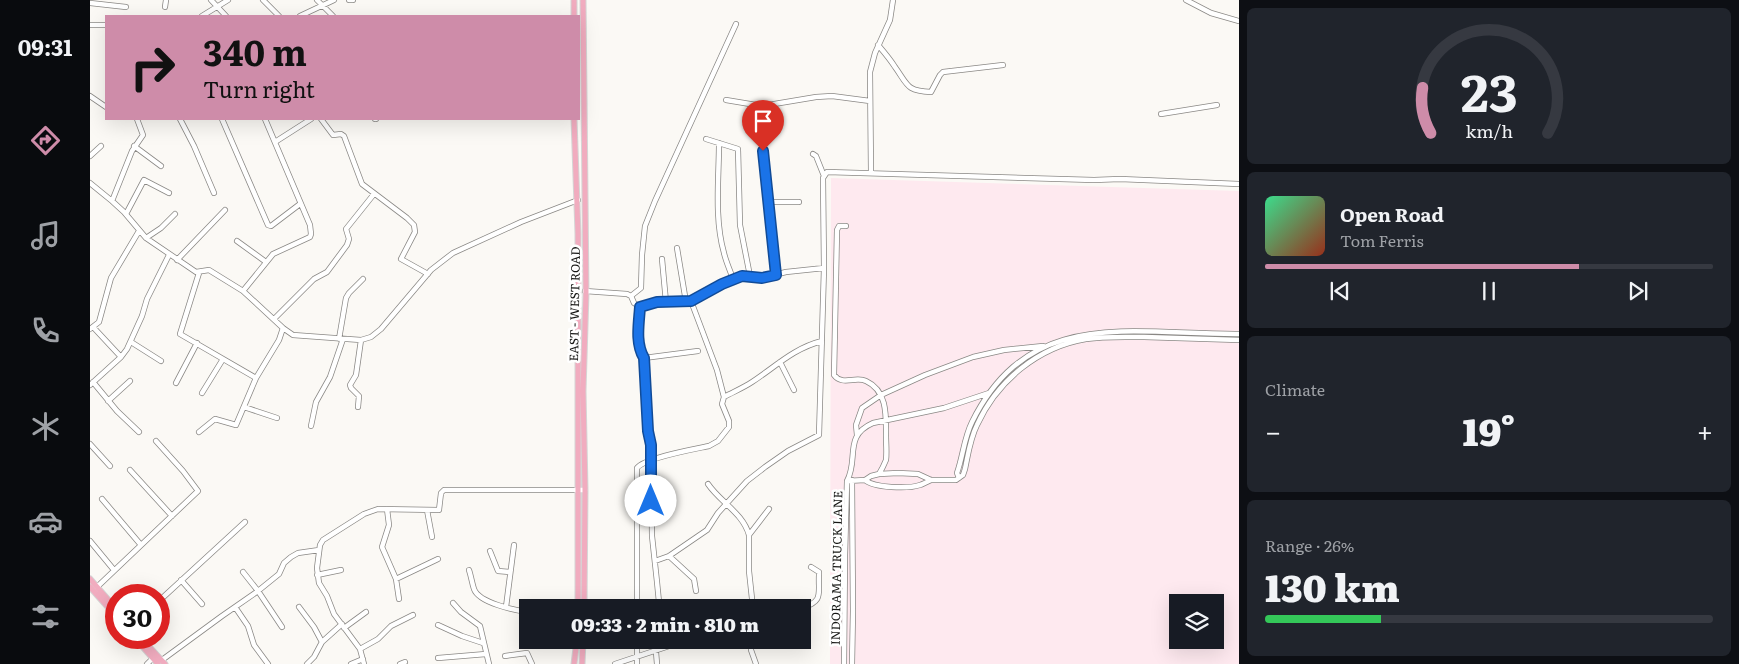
<!DOCTYPE html>
<html lang="en">
<head>
<meta charset="utf-8">
<style>
  :root { --surface:#171b24; --page:#20242c; --text:#f1f3f6; --muted:#9ea1a6; --line:#363941; --accent:#ce8ca9 }
  body { margin:0; font-family:Literata,serif; background:var(--page); color:var(--text); height:100vh; display:flex; flex-direction:column; font-size:19px; white-space:nowrap }
  * { box-sizing:border-box; margin:0 }
  p { font-size:16px; color:var(--muted) }
  .icon { flex:none; width:28px; height:28px; fill:none; stroke:currentColor; stroke-width:2; stroke-linecap:round; stroke-linejoin:round }
  .map { position:relative; flex:1; overflow:hidden }
  .drawer { display:flex; flex-direction:column; gap:8px; padding:8px; background:#0d0f14; width:500px }
  .drawer>* { flex:none }
  .guide { position:absolute; left:15px; top:15px; width:475px; height:105px; border-radius:0px; box-shadow:0 5px 20px #0002; background:#ce8ca9; color:#111; overflow:hidden }
  .fabs { position:absolute; left:1079px; top:594px; display:grid; gap:10px }
  .fabs a { display:grid; place-items:center; width:55px; height:55px; border-radius:0px; background:var(--surface); box-shadow:0 5px 20px #0002; font-size:25px }
  .speed { position:absolute; left:15px; top:584px; display:flex; gap:10px; font-size:25px; font-weight:700; text-align:center }
  .speed>* { display:grid; place-content:center; width:65px; height:65px; border-radius:50%; background:var(--surface); box-shadow:0 5px 20px #0002; line-height:1 }
  .speed .limit { border:8px solid #d22; background:#fff; color:#111 }
  .pin { position:absolute; display:grid; place-items:center; width:42px; height:42px; color:#fff; margin:-51px -21px; border-radius:50% 50% 50% 0; rotate:-45deg; box-shadow:0 0 5px #0007 }
  .pin .icon { rotate:45deg }
  .me { position:absolute; width:55px; margin:-28px; rotate:0deg; stroke-linejoin:round; filter:drop-shadow(0 0 4px #0008) }
  .turn { display:flex; align-items:center; gap:18px; height:105px; padding:0 15px; font-size:22px }
  .turn .icon { width:65px; height:65px; stroke-width:2.5 }
  .turn b { display:block; font-size:35px; line-height:42px }
  .big { font-size:38px; font-weight:800; line-height:1.1 }
  .drawer .card { flex:1; display:flex; flex-direction:column; justify-content:center; gap:8px; min-width:0; padding:0 18px; border-radius:8px; background:var(--page) }
  .drawer .dial { align-items:center; gap:0 }
  .dial svg { height:130px; overflow:visible; fill:none; stroke:var(--line); stroke-width:7; stroke-linecap:round; text-anchor:middle }
  .dial text { fill:var(--text); stroke:none }
  .song { display:flex; align-items:center; gap:15px }
  .cover { width:60px; height:60px; border-radius:8px; background:linear-gradient(135deg,hsl(150 70% 55%),hsl(10 70% 35%)) }
  .played { height:5px; border-radius:2px; background:linear-gradient(90deg,var(--accent) 70%,var(--line) 70%) }
  .keys { display:flex; justify-content:space-around; direction:ltr }
  .heat { display:flex; justify-content:space-between; align-items:center; font-size:28px; direction:ltr }
  .charge { height:8px; border-radius:4px; background:linear-gradient(90deg,#34c759 26%,var(--line) 0) }
  .trip { position:absolute; left:429px; top:599px; width:292px; height:50px; border-radius:0px; background:var(--surface); box-shadow:0 5px 20px #0002; font-weight:800; line-height:50px; text-align:center }
  main { display:flex; flex:1; min-height:0 }
  .menu { display:flex; flex-direction:column; width:90px; justify-content:space-around; align-items:center; background:#090b0e; color:var(--muted) }
  .menu .icon { width:35px; height:35px }
  .menu .selected { color:var(--accent) }
  .menu b { font-size:22px; color:var(--text) }
  .map>svg:first-child { display:block }
  .industrial { fill:#fee9ef; fill-rule:evenodd }
  .lines { fill:none; stroke-linecap:round; stroke-linejoin:round }
  .minor-casing { stroke:#8a8885; stroke-width:6 }
  .major-casing { stroke:#d5d5d5; stroke-width:7 }
  .minor { stroke:#fff; stroke-width:4.5 }
  .major { stroke:#f1acbf; stroke-width:5 }
  .route-casing { stroke:#114b97; stroke-width:12 }
  .route { stroke:#1a73e8; stroke-width:9 }
  .labels { text-anchor:middle; dominant-baseline:central; stroke-width:5; stroke-linejoin:round; paint-order:stroke }
  .street-label { font-size:12px; fill:#161614; stroke:#fff }
</style>
</head>
<body>
<main>
<nav class="menu">
<b>09:31</b>
<svg class="icon selected" aria-label="directions" viewBox="0 0 24 24"><path d="M12 3l9 9-9 9-9-9zM9 14v-3h6M13 9l2 2-2 2"/></svg>
<svg class="icon" aria-label="music" viewBox="0 0 24 24"><path d="M9 18V5l10-2v13"/><circle cx="6" cy="18" r="3"/><circle cx="16" cy="16" r="3"/></svg>
<svg class="icon" aria-label="phone" viewBox="0 0 24 24"><path d="M5 4h4l2 5-3 2q2 4 5 5l2-3 5 2v4C11 20 4 13 5 4z"/></svg>
<svg class="icon" aria-label="climate" viewBox="0 0 24 24"><path d="M12 3v18M4 7l16 10M4 17L20 7"/></svg>
<svg class="icon" aria-label="car" viewBox="0 0 24 24"><path d="M5 17H2v-5l4-1 3-4h7l3 4 3 1v5h-3M9 17h6M6 11h13"/><circle cx="7" cy="17" r="2"/><circle cx="17" cy="17" r="2"/></svg>
<svg class="icon" aria-label="filters" viewBox="0 0 24 24"><path d="M4 7h16M4 17h16"/><circle cx="9" cy="7" r="2"/><circle cx="15" cy="17" r="2"/></svg>
</nav>
<div class="map">
<svg width="1149" height="664" viewBox="0 0 1149 664">
  <rect width="100%" height="100%" fill="#fbf9f5"/>
  <path class="industrial" d="M741,178L1149,191V664H740ZM1088,602H1125V640H1088Z"/>
  <g class="lines">
    <defs>
      <path id="minor" d="M121,0L136,16
        M173,0L189,16
        M227,0L243,16
        M259,0H263
        M1096,0L1121,13L1149,21
        M0,3L36,7
        M75,7L76,0
        M112,16L138,0
        M210,16L244,0
        M0,25H16
        M788,45C794,52 800,59 805,67C818,85 816,91 841,92L850,75L853,72L913,65
        M0,96L16,107
        M636,100L672,106L726,97L742,96L780,101
        M1071,114L1127,105
        M47,119L53,135L42,151L22,201L34,212L56,238L106,272L119,270L153,291L193,328L203,335L271,340L281,337L291,329L341,270L363,253L431,222L488,200
        M90,119L104,146L124,193
        M132,119L178,225L181,226L210,204
        M231,119L243,135L251,134L254,136L272,184L317,218L324,225L325,232L311,259L338,274
        M285,119H286
        M616,139L648,149L650,225L660,276
        M185,142L221,119
        M629,143C629,178 624,218 634,253C636,262 640,270 643,279
        M44,146L71,166
        M673,151L686,275
        M723,154L726,156L734,176
        M0,156L11,146
        M781,173L780,72L785,53L800,20L803,0
        M0,183L22,201
        M679,202H709
        M36,214L54,180L79,193
        M756,226H749L747,230L744,375C752,386 766,376 776,381C798,391 796,417 796,436C796,444 797,452 796,460C794,465 792,469 789,474
        M56,238L71,228L85,214
        M147,241L176,262
        M587,248L596,302
        M572,259L576,302
        M87,260L135,210
        M109,273L90,334L166,378
        M153,291L183,254L220,237L221,234L220,225L175,119
        M495,291L537,294L541,296L544,303L550,307L567,302L601,301L632,284L652,276L656,275L672,278L696,272L734,268
        M541,296L551,288L552,255L555,226L565,201L646,24
        M550,307C548,323 545,343 554,358L608,351
        M184,319L224,279L237,272L257,245L259,239L256,229L284,194
        M4,328L31,357
        M0,329L9,322L21,278L49,231
        M249,339L256,298L259,293L273,279
        M41,342L71,361
        M554,358L558,431L561,445L562,536L567,582L569,602L567,608
        M690,362L704,390
        M3,382L27,411L49,432
        M86,383L107,343
        M0,385L31,357L37,349L52,316L57,299L79,255
        M112,393L133,359
        M634,397C643,392 653,388 662,382C685,367 704,348 732,341
        M18,401L40,381
        M154,407L187,418
        M268,407L269,396L261,388L260,385L266,375L271,340
        M221,426L226,402L240,377L253,339
        M109,432L125,419L146,425L166,378L189,340L193,328
        M767,435L766,425L772,408L791,395L835,375L883,357L914,350L953,346
        M0,444L20,466
        M40,470L82,516
        M869,478L867,473C873,456 874,438 882,422C940,305 1043,335 1149,334
        M775,480C784,488 818,489 830,485C833,484 837,482 841,480
        M757,481L775,480L781,476L789,474L808,473L828,474L841,480H866L873,475L875,469C878,455 880,439 887,425C907,381 948,347 996,339C1015,336 1035,337 1054,337C1085,338 1117,339 1149,340
        M618,484C630,502 653,513 659,535V571L663,608
        M12,499L51,545
        M297,509L299,525L292,547L306,579L309,599
        M337,510L342,537
        M659,535L679,509
        M0,541L24,570
        M400,551L408,571L420,572
        M579,556L604,579L606,591
        M565,561L579,556L617,530L628,513L657,481L675,467L698,451L729,435L734,268L733,178L737,172L1004,180L1030,179L1149,184
        M379,570C381,576 382,583 384,589C389,603 424,610 438,612
        M153,572L168,591L192,627
        M227,575L251,570
        M306,579L348,559
        M91,580L112,604
        M7,587L108,491L93,471L66,441
        M69,601L155,522
        M363,603L371,612L390,626L399,664
        M145,607L158,626L164,645L178,664
        M209,607L224,627L232,642
        M416,607L424,545
        M547,608V468C554,458 605,449 619,446L628,441L639,427V421L632,404L634,397L627,370L601,301
        M712,608C734,601 728,594 729,575V572L721,567
        M348,625L372,636L393,643
        M254,628L276,612
        M565,640L567,664
        M661,640V650L666,664
        M270,649L288,639L301,626L323,615
        M415,656L437,653L442,664
        M348,658L396,654
        M72,660L132,616L168,591L189,574L194,563L201,557L208,553L229,550
        M57,664L63,658
        M217,664L224,657L232,642L252,624
        M261,664L273,659
        M274,664L270,649L244,614L237,596L229,583L227,568L230,545L233,540L274,514L288,509L349,510L351,493L354,490H495
        M310,664L315,662
        M525,664L597,640
        M547,664V640
        M754,664L755,555L757,481C769,459 753,436 783,423L854,408L899,393
        M762,664L763,611L762,480"/>
      <path id="major" d="M493,0L496,293L493,391L495,490L494,608
        M484,16V0
        M484,119L488,234V608
        M0,579L26,609
        M0,587L26,616
        M45,638L68,664
        M51,638L75,664
        M484,664L487,640
        M492,664L493,640"/>
    </defs>
    <use href="#minor" class="minor-casing"/>
    <use href="#major" class="major-casing"/>
    <use href="#minor" class="minor"/>
    <use href="#major" class="major"/>
  </g>
  <g class="lines">
    <defs>
      <path id="route" d="M561,501V445L558,431L554,358C545,343 549,323 550,307L567,302L601,301L632,284L652,276L672,278L686,275L673,151"/>
    </defs>
    <use href="#route" class="route-casing"/>
    <use href="#route" class="route"/>
  </g>
  <g class="labels">
    <g class="street-label">
      <text transform="translate(484 304) rotate(-89)">EAST - WEST ROAD</text>
      <text transform="translate(746 568) rotate(-89)">INDORAMA TRUCK LANE</text>
    </g>
  </g>
</svg>
<div class="fabs">
<a><svg class="icon" aria-label="layers" viewBox="0 0 24 24"><path d="M12 4l9 5-9 5-9-5zM3 14l9 5 9-5"/></svg></a>
</div>
<div class="speed"><div class="limit">30</div></div>
<div class="pin" style="left:673px;top:151px;background:#d93025"><svg class="icon" aria-label="arrive" viewBox="0 0 24 24"><path d="M6 21V4h12l-3 4 3 4H6"/></svg></div>
<svg class="me" style="left:561px;top:501px" viewBox="-20 -20 40 40"><circle r="19" fill="#fff"/><path d="M0-13L10 11 0 6-10 11z" fill="#1a73e8"/></svg>
<div class="trip">09:33 · 2 min · 810 m</div>
<div class="guide">
<div class="turn"><svg class="icon" aria-label="right" viewBox="0 0 24 24"><path d="M7 20v-9h11M14 6l5 5-5 5"/></svg><div><b>340 m</b>Turn right</div></div>
</div>
</div>
<section class="drawer">
<div class="card dial"><svg viewBox="0 0 100 80">
<path d="M14 69A42 42 0 1 1 86 69"/>
<path d="M14 69A42 42 0 0 1 9 41" stroke="#ce8ca9"/>
<text x="50" y="56" font-size="32" font-weight="700">23</text>
<text x="50" y="72" font-size="11">km/h</text>
</svg></div>
<div class="card">
<div class="song"><i class="cover"></i><div><b>Open Road</b><p>Tom Ferris</p></div></div>
<div class="played"></div>
<div class="keys"><svg class="icon" aria-label="previous" viewBox="0 0 24 24"><path d="M18 5L8 12l10 7zM5 5v14"/></svg><svg class="icon" aria-label="pause" viewBox="0 0 24 24"><path d="M8 5v14M16 5v14"/></svg><svg class="icon" aria-label="next" viewBox="0 0 24 24"><path d="M6 5l10 7-10 7zM19 5v14"/></svg></div>
</div>
<div class="card"><p>Climate</p>
<div class="heat"><a>−</a><b class="big">19°</b><a>+</a></div>
</div>
<div class="card"><p>Range · 26%</p><b class="big">130 km</b><div class="charge"></div></div>
</section>
</main>
</body>
</html>
